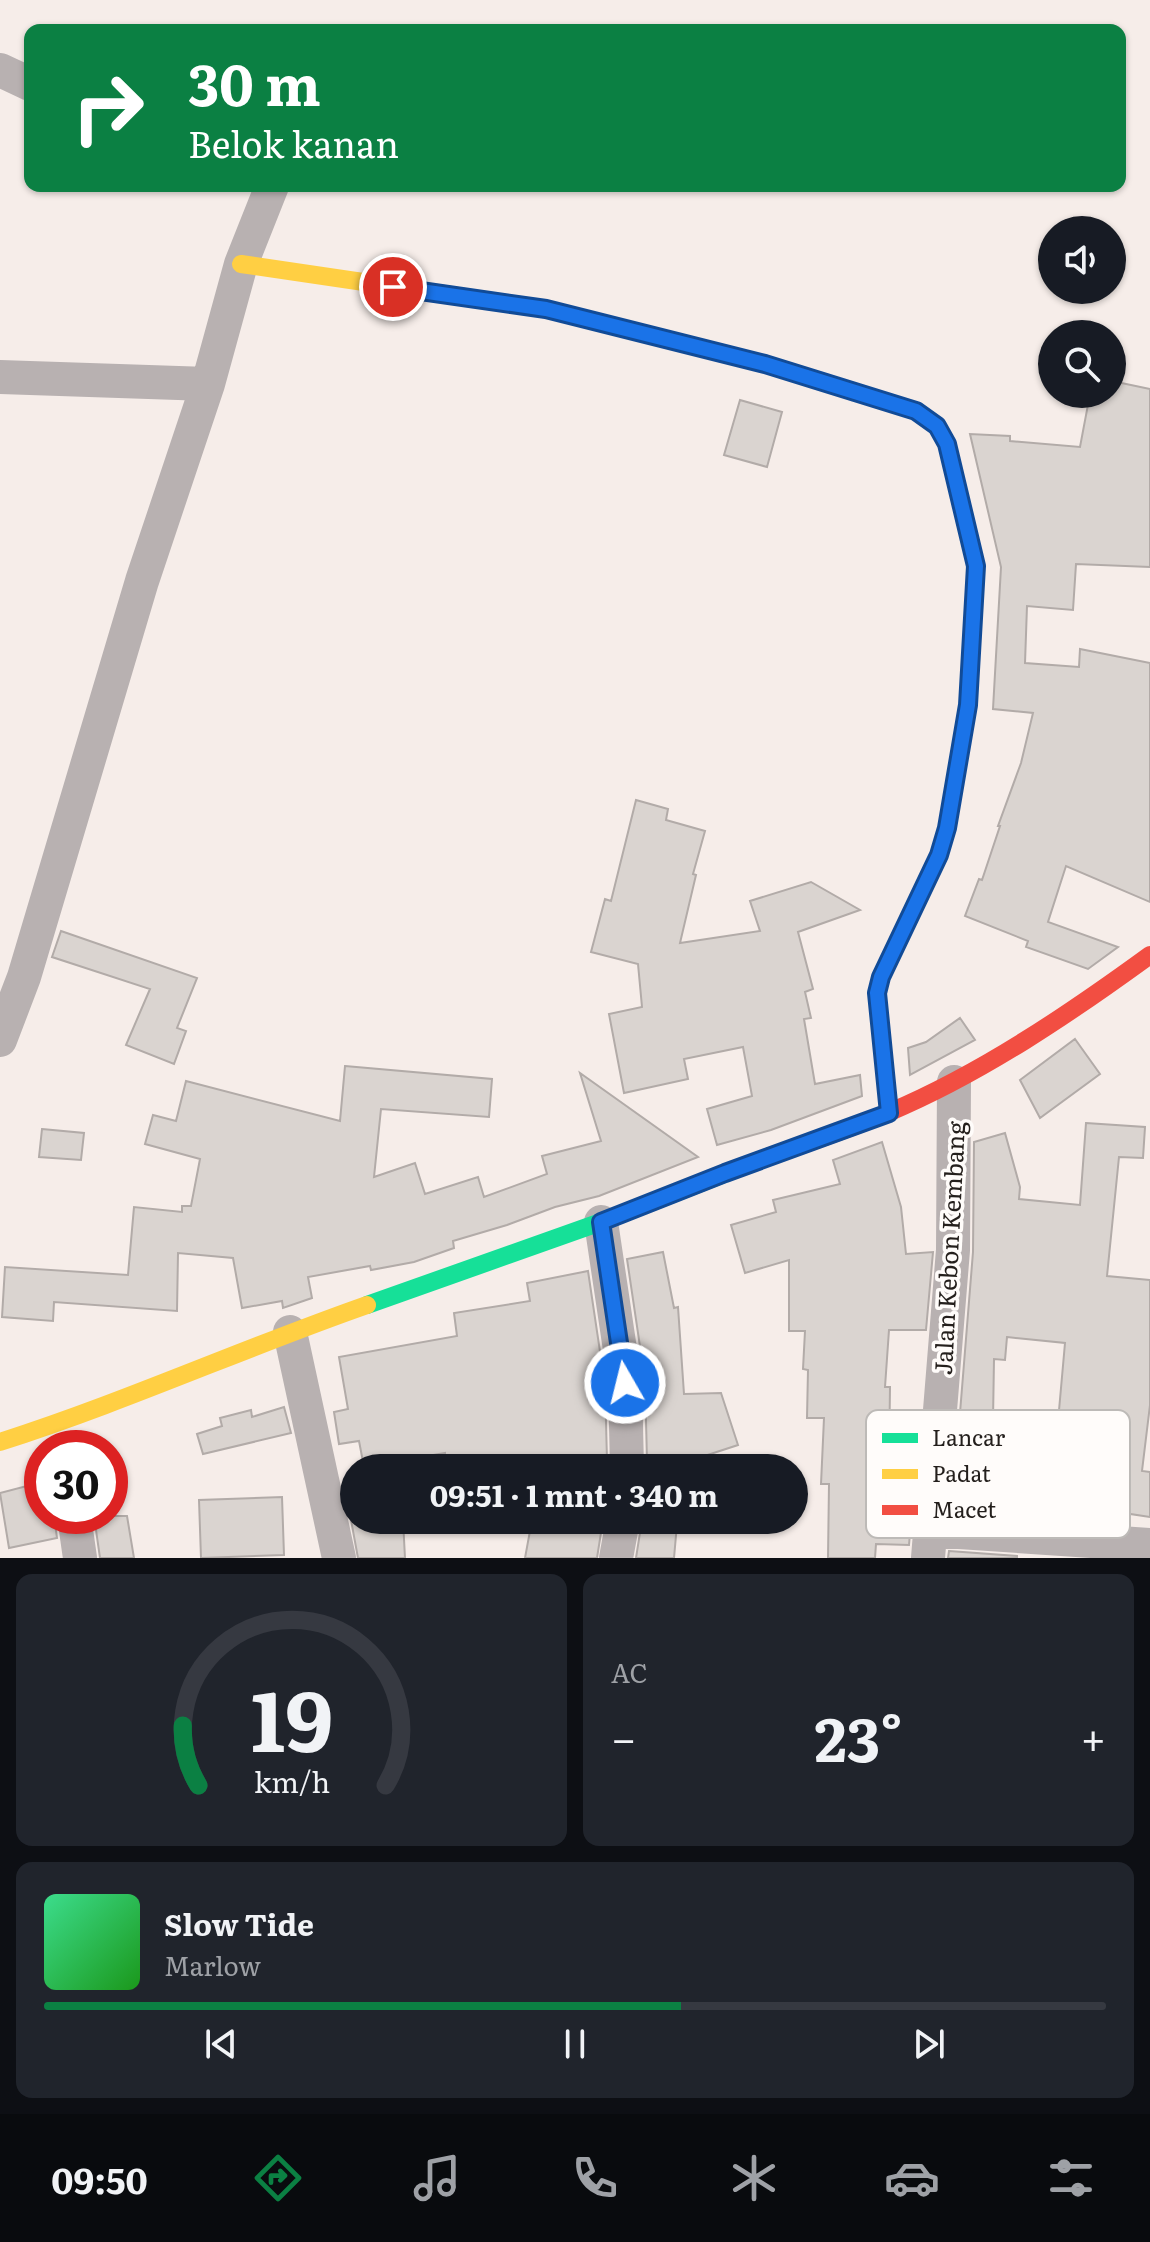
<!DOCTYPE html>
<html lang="id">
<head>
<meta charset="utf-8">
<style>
  :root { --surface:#171b24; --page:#20242c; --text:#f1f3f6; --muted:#9ea1a6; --line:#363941; --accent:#0b8043 }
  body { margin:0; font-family:Literata,serif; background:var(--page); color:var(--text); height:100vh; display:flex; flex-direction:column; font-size:30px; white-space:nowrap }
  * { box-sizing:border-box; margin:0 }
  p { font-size:26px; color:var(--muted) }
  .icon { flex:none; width:44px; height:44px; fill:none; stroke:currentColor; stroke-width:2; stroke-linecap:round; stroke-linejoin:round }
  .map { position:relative; height:1558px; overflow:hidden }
  .panel { display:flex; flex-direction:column; gap:16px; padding:16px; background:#0d0f14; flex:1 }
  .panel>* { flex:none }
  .banner { position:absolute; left:24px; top:24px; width:1102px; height:168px; border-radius:16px; box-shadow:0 2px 6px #0004; background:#0b8043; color:#fff; overflow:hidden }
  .controls { position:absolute; left:1038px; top:216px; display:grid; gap:16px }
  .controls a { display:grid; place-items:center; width:88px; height:88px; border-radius:50%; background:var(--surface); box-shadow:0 2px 6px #0004; font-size:40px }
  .speed { position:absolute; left:24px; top:1430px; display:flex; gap:16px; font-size:40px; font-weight:700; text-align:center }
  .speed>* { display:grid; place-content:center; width:104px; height:104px; border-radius:50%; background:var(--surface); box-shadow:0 2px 6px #0004; line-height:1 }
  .speed .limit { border:12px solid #d22; background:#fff; color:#111 }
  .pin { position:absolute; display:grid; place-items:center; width:68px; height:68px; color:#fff; margin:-34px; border:4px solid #fff; border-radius:50%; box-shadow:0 2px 8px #0007 }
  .me { position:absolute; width:88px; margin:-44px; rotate:352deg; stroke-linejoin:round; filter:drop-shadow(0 0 6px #0008) }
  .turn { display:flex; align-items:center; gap:28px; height:168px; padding:0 32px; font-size:36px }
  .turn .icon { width:104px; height:104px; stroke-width:2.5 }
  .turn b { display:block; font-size:56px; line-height:68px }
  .big { font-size:60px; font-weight:700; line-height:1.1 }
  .panel .widget { flex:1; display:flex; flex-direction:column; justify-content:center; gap:12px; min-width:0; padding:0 28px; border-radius:16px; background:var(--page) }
  .panel .dial { align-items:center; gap:0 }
  .dial svg { height:208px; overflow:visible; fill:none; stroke:var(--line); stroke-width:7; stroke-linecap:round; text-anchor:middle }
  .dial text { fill:var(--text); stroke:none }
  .song { display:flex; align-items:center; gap:24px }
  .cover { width:96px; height:96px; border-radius:12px; background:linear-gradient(135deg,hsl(150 70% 55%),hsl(120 70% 35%)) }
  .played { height:8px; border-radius:4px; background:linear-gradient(90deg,var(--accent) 60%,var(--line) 60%) }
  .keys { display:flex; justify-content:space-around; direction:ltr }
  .heat { display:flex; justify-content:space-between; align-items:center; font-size:44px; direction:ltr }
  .panel .tiles { flex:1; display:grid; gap:16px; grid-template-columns:1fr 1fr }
  .widget:last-child { grid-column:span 2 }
  .trip { position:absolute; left:340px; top:1454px; width:468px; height:80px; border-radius:40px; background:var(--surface); box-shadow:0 2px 6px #0004; font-weight:700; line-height:80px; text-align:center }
  .dock { display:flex; height:128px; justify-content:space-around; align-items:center; background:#090b0e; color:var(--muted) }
  .dock .icon { width:56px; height:56px }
  .dock .active { color:var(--accent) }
  .dock b { font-size:36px; color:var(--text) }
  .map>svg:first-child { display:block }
  .building { fill:#dad4d0; stroke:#b2aba8; stroke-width:2; fill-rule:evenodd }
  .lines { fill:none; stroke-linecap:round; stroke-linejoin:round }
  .street { stroke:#b8b1b1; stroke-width:34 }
  .fast { stroke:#16e098; stroke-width:18 }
  .slow { stroke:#ffcf43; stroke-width:18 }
  .jam { stroke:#f24e42; stroke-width:18 }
  .route-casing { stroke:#114b97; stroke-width:20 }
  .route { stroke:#1a73e8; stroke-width:14 }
  .labels { text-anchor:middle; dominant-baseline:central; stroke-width:7; stroke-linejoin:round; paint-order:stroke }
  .street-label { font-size:24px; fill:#241f1c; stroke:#fffcfa }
  .key { fill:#fffcfa; stroke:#bdbab7; stroke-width:2 }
  .key-label { font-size:22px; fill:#241f1c }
</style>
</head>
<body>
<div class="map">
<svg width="1150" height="1558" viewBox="0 0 1150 1558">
  <rect width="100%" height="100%" fill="#f6ede9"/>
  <path class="building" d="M1112,381L1150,389V567L1076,564L1073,610L1027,606L1025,663L1079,667L1080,649L1150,663V902L1066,866L1048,922L1118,947L1088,969L1026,947L1028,941L965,916L979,879L982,880L1000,826H998L1021,763L1033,713L993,709L1001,567L970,434L1010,436V441L1080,447L1090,394H1112Z
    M740,400L782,412L767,467L724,455Z
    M636,800L668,809L666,820L705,831L693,874L696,875L680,943L760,931L750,901L811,882L860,910L798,932L813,989L805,992L811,1018L804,1019L815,1084L860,1075L862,1096L771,1130L717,1145L707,1109L752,1096L743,1047L684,1059L688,1079L624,1093L609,1014L642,1007L638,964L591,952L605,899L611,901Z
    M61,931L197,978L177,1028L186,1031L174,1064L126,1045L150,989L52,957Z
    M960,1018L975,1040L910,1075L908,1048L926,1042Z
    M1075,1039L1100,1074L1040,1118L1020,1080Z
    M345,1066L492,1079L489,1117L381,1109L374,1177L415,1163L425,1194L478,1177L484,1197L547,1174L542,1156L601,1141L580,1073L698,1157L599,1196L555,1207L507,1225L453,1241L454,1248L414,1262L371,1270L370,1266L308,1277L312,1298L283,1308L282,1301L242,1308L233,1258L178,1253L177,1311L54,1302L53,1321L2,1317L5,1267L128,1275L134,1207L182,1212V1206H191L200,1159L145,1144L153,1115L176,1121L186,1081L340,1121Z
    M1086,1123L1145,1127L1143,1158L1119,1157L1107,1276L1150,1280V1405L1142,1471L1150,1472V1517L1130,1514L1129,1522L1116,1520V1523L952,1512L973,1252L974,1142L1005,1133L1020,1187L1019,1199L1080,1205ZM1007,1337L1065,1343L1056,1444L1002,1437L1004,1422L993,1420L994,1359L1005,1360Z
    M42,1129L84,1133L81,1160L39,1157Z
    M882,1142L901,1207L906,1254L933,1252L926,1330H889L885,1387H890L889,1462L916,1463L909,1545L876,1544L875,1558H828L829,1484H821L824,1418H807L808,1370L803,1369L805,1331H789V1260L745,1273L731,1225L776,1212L773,1200L840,1184L833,1160Z
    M663,1252L674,1308L678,1307L684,1394L721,1393L738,1445L686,1462L647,1461L645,1380L627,1259Z
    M588,1271L605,1385L607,1460H604V1468H554V1461L485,1463V1468H445V1453L364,1467L359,1441L339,1444L334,1412L348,1409L339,1357L457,1336L454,1313L530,1301L527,1283Z
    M284,1407L291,1433L203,1454L197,1434L222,1426L220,1418L251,1410L252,1417Z
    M42,1482V1516H54L57,1538L9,1548L0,1493Z
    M282,1497L284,1555L201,1558L199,1500Z
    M94,1516H127L134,1558H100Z
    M351,1520H403L405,1558H358Z
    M532,1520H603L597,1558H525Z
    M642,1520L677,1524L674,1558H636Z
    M949,1551L1017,1556V1558H948Z"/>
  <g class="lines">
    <path class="street" d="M0,70L30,84
      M0,377L208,384
      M0,1040L24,977L142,581L208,384L241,264L272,186
      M601,1222L625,1383L627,1468
      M290,1332L339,1558
      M74,1516L80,1558
      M929,1530L1150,1545
      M616,1558L623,1520
      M928,1558L953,1250L954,1082"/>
    <path class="fast" d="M638,332L765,364L916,411L937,426L947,444L976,566L968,705L964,727
      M367,1305L601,1222L770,1156"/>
    <path class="slow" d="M241,264L546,309L638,332
      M0,1442C125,1402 244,1348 367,1305"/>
    <path class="jam" d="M889,1113L877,993L881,977L939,855L947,828L964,727
      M770,1156C810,1142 851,1129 890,1112C982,1073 1069,1014 1150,955"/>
  </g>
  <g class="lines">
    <defs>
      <path id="route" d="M393,287L546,309L765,364L916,411L937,426L947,444L976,566L968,705L947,828L939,855L881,977L877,993L889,1113L725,1173L601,1222L625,1383"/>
    </defs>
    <use href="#route" class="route-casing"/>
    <use href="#route" class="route"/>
  </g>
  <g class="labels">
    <g class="street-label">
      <text transform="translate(948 1248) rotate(-87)">Jalan Kebon Kembang</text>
    </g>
  </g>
  <rect x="866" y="1410" width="264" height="128" rx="12" class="key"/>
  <rect x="882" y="1433" width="36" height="10" fill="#16e098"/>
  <rect x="882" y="1469" width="36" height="10" fill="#ffcf43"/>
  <rect x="882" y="1505" width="36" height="10" fill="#f24e42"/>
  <g class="key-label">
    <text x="932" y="1446">Lancar</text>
    <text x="932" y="1482">Padat</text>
    <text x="932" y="1518">Macet</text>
  </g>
</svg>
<div class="controls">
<a><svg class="icon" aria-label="sound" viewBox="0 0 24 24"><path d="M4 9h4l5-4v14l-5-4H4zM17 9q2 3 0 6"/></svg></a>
<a><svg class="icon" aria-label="search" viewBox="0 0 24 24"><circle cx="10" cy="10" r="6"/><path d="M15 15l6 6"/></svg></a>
</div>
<div class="speed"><div class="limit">30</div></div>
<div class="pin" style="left:393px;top:287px;background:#d93025"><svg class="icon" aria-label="arrive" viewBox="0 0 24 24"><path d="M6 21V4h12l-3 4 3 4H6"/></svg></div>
<svg class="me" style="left:625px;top:1383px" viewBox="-20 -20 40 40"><circle r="17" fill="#1a73e8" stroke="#fff" stroke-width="3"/><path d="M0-11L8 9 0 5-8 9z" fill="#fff"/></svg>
<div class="trip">09:51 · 1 mnt · 340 m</div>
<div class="banner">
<div class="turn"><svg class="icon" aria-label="right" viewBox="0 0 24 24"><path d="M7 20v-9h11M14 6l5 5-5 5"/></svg><div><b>30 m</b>Belok kanan</div></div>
</div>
</div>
<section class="panel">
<div class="tiles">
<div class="widget dial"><svg viewBox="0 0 100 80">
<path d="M14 69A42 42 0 1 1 86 69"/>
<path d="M14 69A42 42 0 0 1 8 46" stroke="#0b8043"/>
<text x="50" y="56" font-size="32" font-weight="700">19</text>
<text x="50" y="72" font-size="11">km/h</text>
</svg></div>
<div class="widget"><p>AC</p>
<div class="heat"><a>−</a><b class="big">23°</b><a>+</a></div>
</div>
<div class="widget">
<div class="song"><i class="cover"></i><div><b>Slow Tide</b><p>Marlow</p></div></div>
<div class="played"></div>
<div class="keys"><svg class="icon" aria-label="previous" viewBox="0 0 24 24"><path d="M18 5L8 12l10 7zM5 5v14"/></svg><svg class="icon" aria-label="pause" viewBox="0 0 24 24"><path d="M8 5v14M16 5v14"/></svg><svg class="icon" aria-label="next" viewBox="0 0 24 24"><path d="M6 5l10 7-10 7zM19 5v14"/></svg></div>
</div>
</div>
</section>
<nav class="dock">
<b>09:50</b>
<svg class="icon active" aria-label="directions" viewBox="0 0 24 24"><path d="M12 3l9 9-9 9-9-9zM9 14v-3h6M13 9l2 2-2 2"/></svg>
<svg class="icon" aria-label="music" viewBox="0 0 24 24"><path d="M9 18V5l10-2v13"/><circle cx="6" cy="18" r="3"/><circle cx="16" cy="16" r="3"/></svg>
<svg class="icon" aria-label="phone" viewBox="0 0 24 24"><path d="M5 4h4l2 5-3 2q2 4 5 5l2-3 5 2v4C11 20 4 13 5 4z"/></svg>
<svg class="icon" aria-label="climate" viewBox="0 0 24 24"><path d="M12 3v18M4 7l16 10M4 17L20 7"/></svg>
<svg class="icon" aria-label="car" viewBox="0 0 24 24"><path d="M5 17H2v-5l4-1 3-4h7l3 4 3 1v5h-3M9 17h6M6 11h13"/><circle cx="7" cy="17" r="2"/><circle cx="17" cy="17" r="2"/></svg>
<svg class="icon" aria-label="filters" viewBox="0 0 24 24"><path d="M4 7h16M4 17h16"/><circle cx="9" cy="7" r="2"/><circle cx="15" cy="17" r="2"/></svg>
</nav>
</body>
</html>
